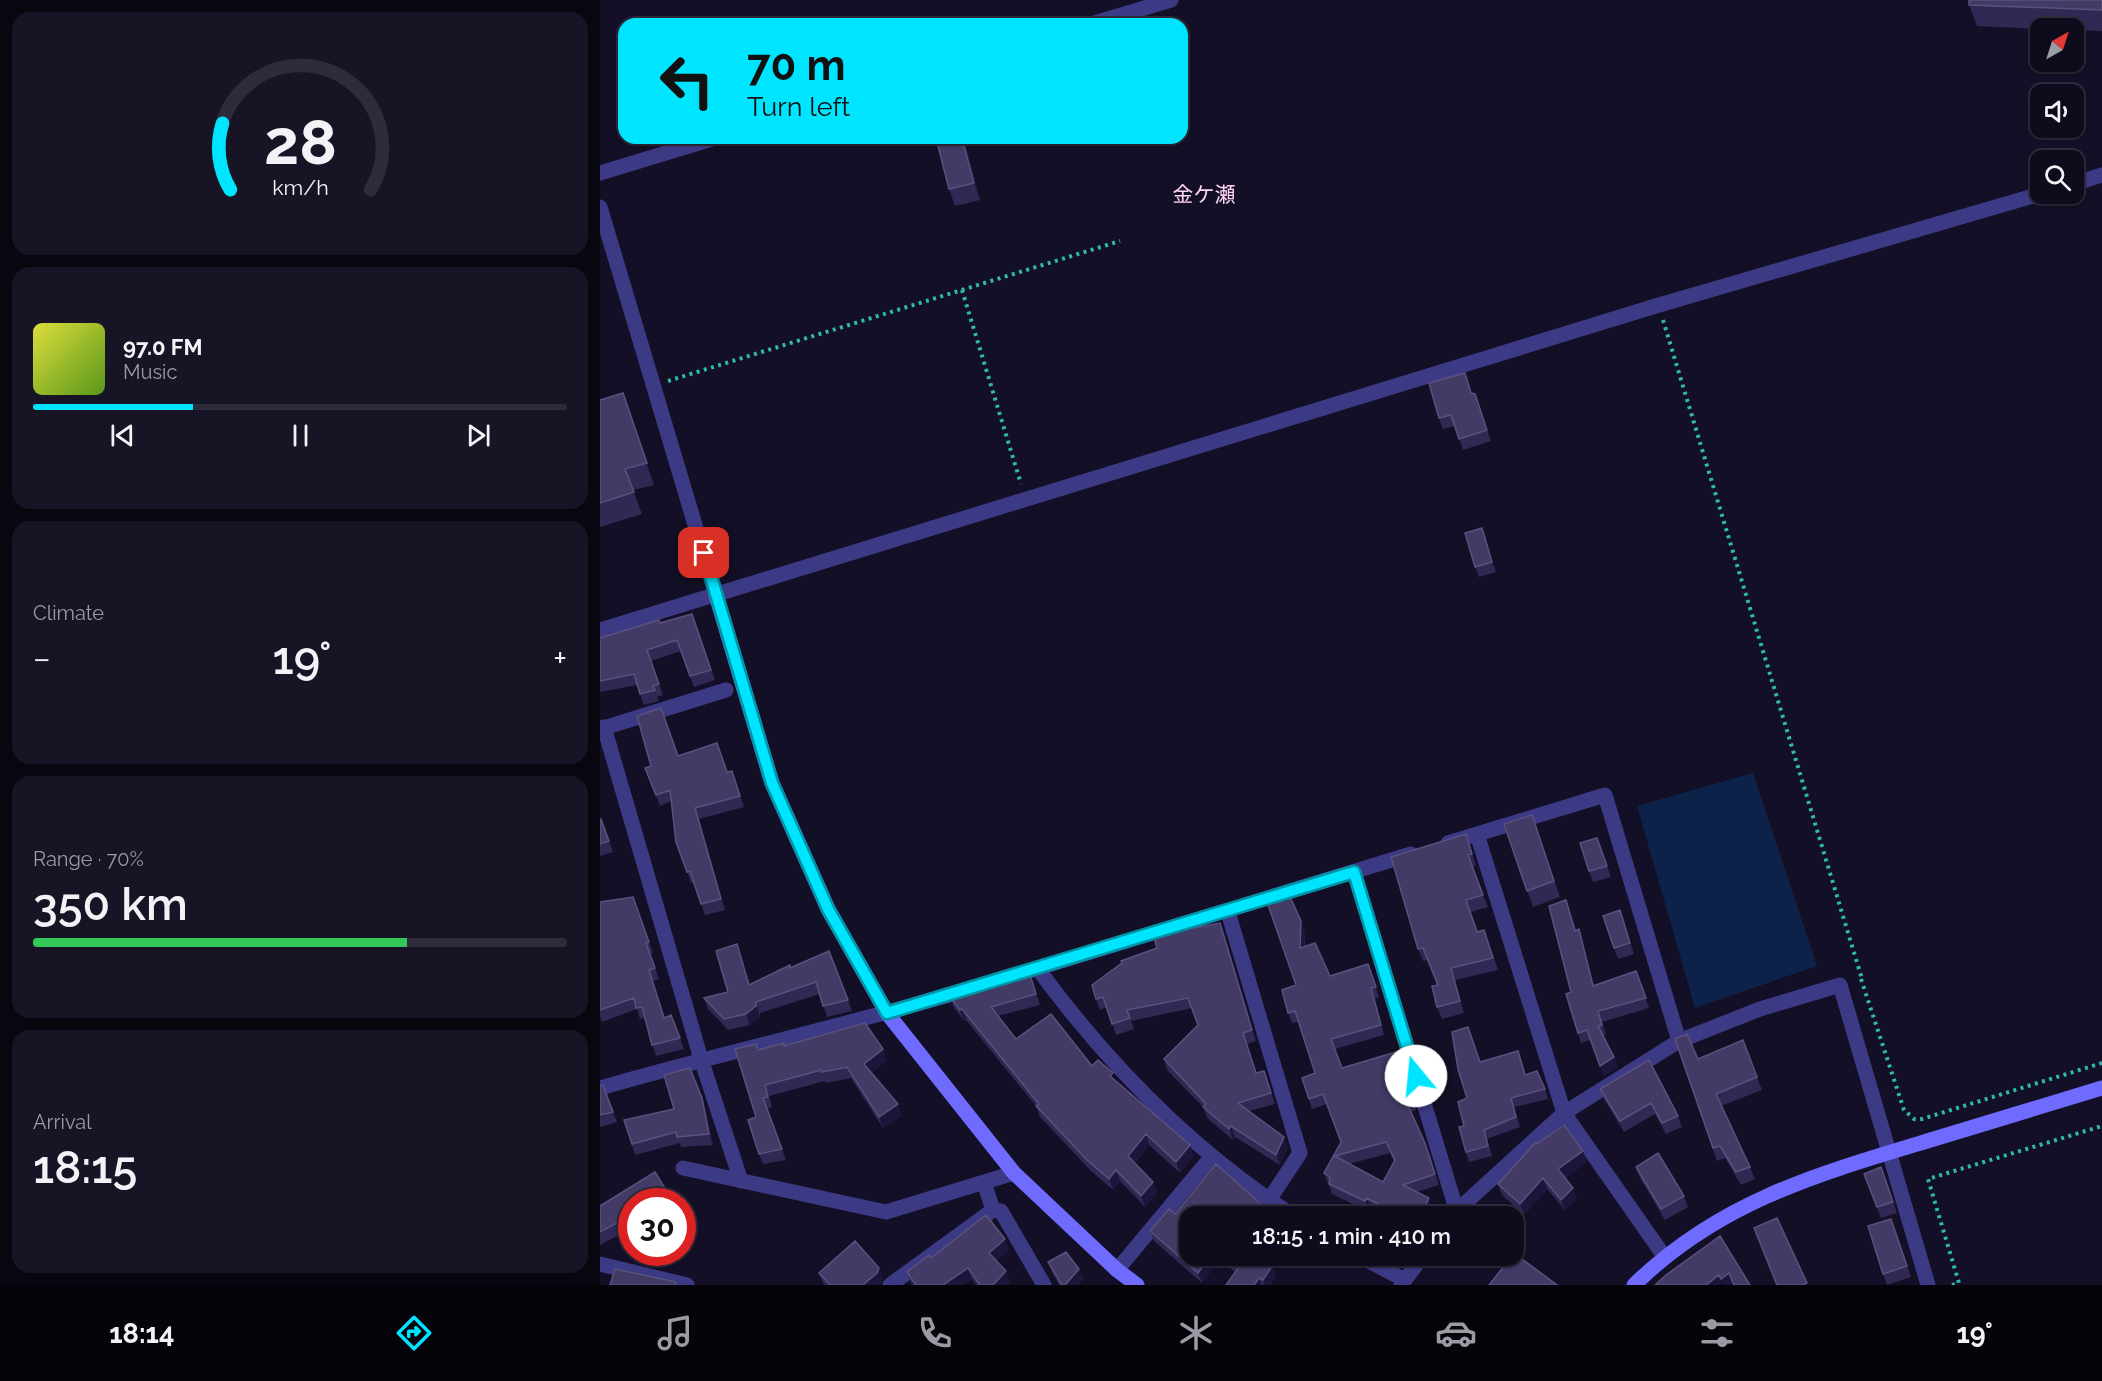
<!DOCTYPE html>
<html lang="en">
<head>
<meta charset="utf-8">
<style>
  :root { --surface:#0e0b1c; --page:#171425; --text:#f1f3f6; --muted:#9b9ba3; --line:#2e2b3b; --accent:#00e5ff }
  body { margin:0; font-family:Raleway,"Noto Sans JP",sans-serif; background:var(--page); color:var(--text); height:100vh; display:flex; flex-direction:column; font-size:22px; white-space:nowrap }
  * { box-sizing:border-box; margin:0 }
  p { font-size:20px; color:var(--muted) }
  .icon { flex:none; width:33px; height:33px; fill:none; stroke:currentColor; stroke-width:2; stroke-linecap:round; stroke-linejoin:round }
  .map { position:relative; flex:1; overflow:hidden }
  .panel { display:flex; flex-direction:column; gap:12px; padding:12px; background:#08060f; width:600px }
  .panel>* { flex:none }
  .hud { position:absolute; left:18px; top:18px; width:570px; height:126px; border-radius:18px; box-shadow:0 2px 4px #0004,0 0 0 2px var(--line); background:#00e5ff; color:#111; overflow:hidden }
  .needle { width:39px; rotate:39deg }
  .buttons { position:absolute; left:1430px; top:18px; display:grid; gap:12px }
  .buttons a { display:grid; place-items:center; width:54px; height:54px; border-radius:12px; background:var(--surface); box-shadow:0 2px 4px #0004,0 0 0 2px var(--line); font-size:30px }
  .speed { position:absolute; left:18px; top:1188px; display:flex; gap:12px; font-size:30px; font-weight:700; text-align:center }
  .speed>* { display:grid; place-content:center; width:78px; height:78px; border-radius:50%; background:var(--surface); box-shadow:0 2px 4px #0004,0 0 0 2px var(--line); line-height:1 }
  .speed .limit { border:9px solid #d22; background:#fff; color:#111 }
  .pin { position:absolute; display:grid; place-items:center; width:51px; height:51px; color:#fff; margin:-26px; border-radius:12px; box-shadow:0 3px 9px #0006 }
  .me { position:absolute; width:66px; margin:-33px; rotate:343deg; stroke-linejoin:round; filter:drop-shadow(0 0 4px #0008) }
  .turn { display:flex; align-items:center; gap:21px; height:126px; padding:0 30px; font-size:27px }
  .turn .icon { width:78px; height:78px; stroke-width:2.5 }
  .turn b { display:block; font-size:42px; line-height:51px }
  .big { font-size:45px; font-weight:600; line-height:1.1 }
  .panel .card { flex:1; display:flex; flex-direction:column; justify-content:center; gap:9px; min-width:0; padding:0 21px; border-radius:18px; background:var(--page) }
  .panel .dial { align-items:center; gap:0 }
  .dial svg { height:156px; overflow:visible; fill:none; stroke:var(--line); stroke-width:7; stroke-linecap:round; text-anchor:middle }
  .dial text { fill:var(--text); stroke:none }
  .song { display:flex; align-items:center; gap:18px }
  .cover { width:72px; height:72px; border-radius:9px; background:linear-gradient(135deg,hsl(60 70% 55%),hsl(90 70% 35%)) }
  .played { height:6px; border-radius:3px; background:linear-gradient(90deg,var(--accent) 30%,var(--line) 30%) }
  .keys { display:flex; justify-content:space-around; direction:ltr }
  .heat { display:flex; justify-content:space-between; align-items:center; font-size:33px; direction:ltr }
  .charge { height:9px; border-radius:4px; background:linear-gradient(90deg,#34c759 70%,var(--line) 0) }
  .trip { position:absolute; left:579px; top:1206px; width:345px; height:60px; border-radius:18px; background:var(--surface); box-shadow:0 2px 4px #0004,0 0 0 2px var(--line); font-weight:600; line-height:60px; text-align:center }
  .menu { display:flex; height:96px; justify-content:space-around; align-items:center; background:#06040b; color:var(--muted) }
  .menu .icon { width:42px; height:42px }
  .menu .active { color:var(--accent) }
  .menu b { font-size:27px; color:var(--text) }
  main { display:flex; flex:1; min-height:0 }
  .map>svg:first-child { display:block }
  .water { fill:#0c2248 }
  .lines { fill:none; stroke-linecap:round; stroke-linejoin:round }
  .path { stroke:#2fb8b0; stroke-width:4; stroke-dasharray:3 4.5; stroke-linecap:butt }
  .street { stroke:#3d3a85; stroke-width:15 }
  .secondary { stroke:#6f6bff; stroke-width:15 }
  .wall { fill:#312854; fill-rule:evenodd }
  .shaded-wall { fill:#1d163a }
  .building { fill:#433a66; stroke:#5a527e; stroke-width:1.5; fill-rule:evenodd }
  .route-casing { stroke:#0095a6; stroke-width:15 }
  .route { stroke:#00e5ff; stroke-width:10 }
  .labels { text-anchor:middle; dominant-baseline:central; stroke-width:4.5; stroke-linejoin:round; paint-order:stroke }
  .quarter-label { font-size:21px; fill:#ffd6f0; stroke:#130f26 }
</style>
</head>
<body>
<main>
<section class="panel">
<div class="card dial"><svg viewBox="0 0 100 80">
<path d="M14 69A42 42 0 1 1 86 69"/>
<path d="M14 69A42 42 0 0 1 10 35" stroke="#00e5ff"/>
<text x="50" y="56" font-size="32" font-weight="700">28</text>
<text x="50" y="72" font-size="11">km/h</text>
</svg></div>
<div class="card">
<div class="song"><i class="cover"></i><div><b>97.0 FM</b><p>Music</p></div></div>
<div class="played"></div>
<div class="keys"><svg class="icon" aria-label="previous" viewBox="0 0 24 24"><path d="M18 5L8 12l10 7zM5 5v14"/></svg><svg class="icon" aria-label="pause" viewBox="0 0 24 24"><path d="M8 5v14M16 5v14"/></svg><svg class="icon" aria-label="next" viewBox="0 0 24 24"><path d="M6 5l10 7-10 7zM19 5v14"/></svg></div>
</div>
<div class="card"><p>Climate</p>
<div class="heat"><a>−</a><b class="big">19°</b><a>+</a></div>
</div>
<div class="card"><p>Range · 70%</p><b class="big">350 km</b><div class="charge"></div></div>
<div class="card"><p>Arrival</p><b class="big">18:15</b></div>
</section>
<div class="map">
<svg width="1502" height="1285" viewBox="0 0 1502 1285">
  <rect width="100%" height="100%" fill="#130f26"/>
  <path class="water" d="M1153,773L1217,966L1095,1008L1037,806Z"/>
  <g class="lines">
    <path class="path" d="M362,290L421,484
      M1063,320L1262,979
      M68,381L520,241
      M1261,979L1304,1110L1314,1119H1322L1502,1063
      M1352,1285L1359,1283L1328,1179L1502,1126"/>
    <path class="street" d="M491,24L571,0
      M0,173L115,138
      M1473,184L1502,175
      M0,207L116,595
      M0,630L1059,305L1440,194
      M4,727L101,1059L141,1181
      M0,729L126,690
      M877,834L964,1113L1064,1256
      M848,843L1005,795L1079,1041
      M754,872L857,1212
      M628,912L700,1153L669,1200
      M438,969C508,1064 594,1152 694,1216
      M409,977L811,854
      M0,1088C121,1053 245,1026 366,990
      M83,1168L286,1212L414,1173
      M384,1182L393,1210
      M853,1216L861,1207L964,1113L1079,1041L1160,1009L1240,985L1328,1285
      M759,1256L805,1280
      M0,1264L87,1285
      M517,1270L612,1156
      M290,1285L393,1210L401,1211L444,1285
      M801,1285L823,1256"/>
    <path class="secondary" d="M116,595L172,783L228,909L287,1013L414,1173L517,1270L537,1285
      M1034,1285C1118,1203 1214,1175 1324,1142C1383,1124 1443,1106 1502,1088"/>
  </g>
  <path class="wall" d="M1502,0V31L1473,30V28L1440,29L1377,26L1369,5Z
    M336,138H364L380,200L355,206L349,189Z
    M865,373L871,393L875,394L891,441L863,450L855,426L843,429L839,418Z
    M23,393L54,485L33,490L42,514L0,527V400Z
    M882,528L896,572L879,577L875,567Z
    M92,614L115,680L94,687L81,651L51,661L63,695L57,697L59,701L44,705L37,685L0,692V638Z
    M78,756L127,772L132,771L144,807L99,819L125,910L105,915L94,882L91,883L76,842L71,801L60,806L45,768Z
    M932,815L960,897L933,907L904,824Z
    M0,819H1L13,852L0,856Z
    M866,834L876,866L872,867L888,907L871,912L878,932L884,930L898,970L855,980L864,1013L842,1019L837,1007V985L827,960L823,961L818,949Z
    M997,838L1011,877L993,882L989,871Z
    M33,897L53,953L50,954L59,979L53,981L65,1018L71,1015L84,1049L56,1056L45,1018L40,1019L37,1009L2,1022L0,1016V902Z
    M966,900L976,930L979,929L982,940L994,985L1036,971L1049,1008L1002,1022L1006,1035L1003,1036L1014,1057L1018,1068L1004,1076L991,1040L981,1043L978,1033L971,992Z
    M1024,921L1034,954L1018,959L1014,948Z
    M581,922L584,929L624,933L656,1041L647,1044L656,1073L664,1071L675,1104L649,1111L688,1147L680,1165L635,1137L633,1140L607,1118L604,1108L567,1070L564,1059L598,1025L592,1008L531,1021L534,1029L516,1035L507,1007L500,1010L496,999L557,948Z
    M705,932V947L730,976L768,964L779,997L775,999L784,1035L735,1049L742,1068L796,1052L816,1110L811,1112L829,1153L839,1185L817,1192L833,1208L829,1216H785L771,1209L769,1212L732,1194L729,1184H728L724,1173L741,1142L727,1104L712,1109L702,1078L715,1073L699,1022L692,1023L688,1013L696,985ZM790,1153L794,1162L783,1182L749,1164Z
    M137,944L149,985L229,951L252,1011L227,1017L220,994L160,1013V1017L150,1025L128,1030L108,1009L104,998L128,992Z
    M428,968L440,1005L398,1016L416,1039L492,1066L515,1080L594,1156L580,1173L549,1145L535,1163L553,1182L557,1193L545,1207L520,1181L513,1190L491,1171L440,1117L436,1106L366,1020L364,1021L353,1006L349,995Z
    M1075,1039L1098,1059L1157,1077L1162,1090L1121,1106L1150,1167L1155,1179L1141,1185L1125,1158L1117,1161Z
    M156,1044L159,1049L185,1046L287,1060L272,1072L302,1115L283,1128L251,1078L226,1083L225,1081L169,1096L172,1107L167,1109L186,1160L163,1164L159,1154Z
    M918,1051L926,1075L945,1089L948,1099L914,1107L920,1127L887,1139L892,1156L869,1162L866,1152L864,1126L867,1098L880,1062Z
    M1049,1060L1078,1116L1082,1127L1066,1134L1055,1114L1024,1132L1004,1099L1000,1089Z
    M3,1085L17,1122L0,1127V1086Z
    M102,1098L106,1109L113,1145L81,1147L80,1143L35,1155L24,1120L74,1109Z
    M937,1144L987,1162L965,1178L977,1199L965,1210L947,1189L924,1215L902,1195L898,1184Z
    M1036,1167L1084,1196L1088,1207L1065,1220L1040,1178Z
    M1281,1167L1297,1213L1281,1218L1264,1174Z
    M69,1195L72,1202H32V1228L0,1245V1206Z
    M670,1212L590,1256H675L669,1264L676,1276L670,1285H626L635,1272L619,1259L602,1283L554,1241L550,1231L575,1214Z
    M1291,1219L1311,1277L1287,1285L1283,1274Z
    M409,1250L396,1261L410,1282L407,1285H376L372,1279L363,1285H312L307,1272L331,1258Z
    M448,1262L479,1269L483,1279L478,1285H459L452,1272Z
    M219,1273L283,1279L279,1285H224Z"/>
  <path class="shaded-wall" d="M362,138H364L380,200L374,183Z
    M23,393L31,414L54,485L47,463Z
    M882,528L886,539L896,572L892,562Z
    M95,808L99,819L125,910L121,899Z
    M1020,910L1024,921L1034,954L1030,943Z
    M701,921L705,932L704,958L700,948Z
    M620,923L624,933L656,1041L652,1030Z
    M979,929L982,940L996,996L993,986Z
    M137,944L141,955L153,996L149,985Z
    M851,968L855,980L864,1013L860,1001Z
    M771,988L775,999L784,1035L781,1025Z
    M156,1002L160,1017L150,1025L146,1014Z
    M362,1009L366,1020L364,1021L360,1010Z
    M283,1049L287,1060L268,1075L264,1064Z
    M1014,1057L1018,1068L1004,1076L1000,1066Z
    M102,1098L106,1109L113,1145L109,1134Z
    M298,1104L302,1115L283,1128L279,1117Z
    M631,1126L635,1137L633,1140L629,1129Z
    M546,1134L549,1145L531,1167L528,1156Z
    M684,1137L688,1147L680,1165L676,1155Z
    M590,1145L594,1156L580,1173L576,1162Z
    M983,1151L987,1162L962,1180L958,1169Z
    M516,1170L520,1181L513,1190L509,1179Z
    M943,1178L947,1189L924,1215L920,1204Z
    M553,1182L557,1193L545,1207L541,1196Z
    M973,1188L977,1199L965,1210L961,1200Z
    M767,1198L771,1209L769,1212L765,1201Z
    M829,1198L833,1208L829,1216H820Z
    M405,1239L409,1250L393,1264L389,1253Z
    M610,1256H618L619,1259L602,1283L598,1273Z
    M664,1256H675L665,1269L662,1259Z
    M672,1266L676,1276L670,1285H664L663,1280Z
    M279,1268L283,1279L281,1284L279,1285H263Z
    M368,1268L372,1279L363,1285H343Z
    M479,1269L483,1279L478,1285H465Z
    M406,1271L410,1282L407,1285H393Z
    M1129,1273L1133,1284L1124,1285L1121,1279Z
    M1119,1275L1122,1285H1106Z
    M659,1278L662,1285H654Z"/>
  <path class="building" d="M1369,0H1502V10L1369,5Z
    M336,138H362L374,183L349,189Z
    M865,373L871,393L875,394L887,430L859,439L851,415L839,418L829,383Z
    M23,393L47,463L25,469L34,492L0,503V400Z
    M882,528L892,562L875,567L865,533Z
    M92,614L111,670L90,676L77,640L47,650L59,684L53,686L55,690L40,694L34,674L0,681V638L59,620L60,623Z
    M61,708L78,756L117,743L127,772L132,771L140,796L95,808L121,899L101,904L90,871L87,872L76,842L70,790L56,795L45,768L51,766L37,716Z
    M932,815L954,881L927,891L904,824Z
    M0,819H1L9,841L0,844Z
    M866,834L872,854L868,855L883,895L866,900L877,932L884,930L893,958L851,968L860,1001L837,1007L832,986L838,985L823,948L818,949L791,857Z
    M997,838L1007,866L989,871L980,843Z
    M687,890L701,921L700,948L715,943L730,976L768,964L776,987L771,988L781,1025L731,1039L742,1068L796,1052L812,1099L806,1101L825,1143L835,1174L803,1185L829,1198L820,1216H800L767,1198L765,1201L729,1184L730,1177L724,1173L741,1142L723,1094L709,1099L702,1078L715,1073L695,1011L688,1013L682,990L696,985L666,899ZM786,1142L795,1160L783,1182L735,1156Z
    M33,897L49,942L46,943L55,968L49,970L64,1018L71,1015L80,1038L52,1045L42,1007L36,1008L34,998L0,1010V902Z
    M966,900L975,931L979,929L993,986L1036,971L1046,998L998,1011L1002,1025L998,1026L1014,1057L1000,1066L987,1030L978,1033L966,994L971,992L949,906Z
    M1020,910L1030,943L1014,948L1003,916Z
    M581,922L583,930L620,923L652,1030L643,1033L656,1073L664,1071L671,1093L638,1103L684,1137L676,1155L631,1126L629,1129L603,1107L606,1104L564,1059L598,1025L588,998L527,1010L530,1018L512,1024L503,997L496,999L492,985L522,963L521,961L557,948L552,931Z
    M137,944L149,985L190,965V968L229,951L248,1000L223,1006L216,982L156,1002V1006L146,1014L124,1019L104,998L128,992L116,951Z
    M428,968L436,994L391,1007L416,1039L451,1014L492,1066L498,1060L513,1073L510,1076L590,1145L576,1162L546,1134L528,1156L553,1182L541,1196L516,1170L509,1179L487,1160L436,1106L439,1104L362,1009L360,1010L349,995L353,991Z
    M265,1023L283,1049L264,1064L298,1104L279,1117L247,1067L222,1072V1070L165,1085L168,1097L163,1098L182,1149L159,1154L148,1120L156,1117L135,1049L156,1044L158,1050L184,1043V1046Z
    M868,1027L880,1062L918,1051L925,1075L937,1071L945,1089L911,1098L916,1117L884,1130L888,1146L866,1152L859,1127L864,1126L858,1102L867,1098L858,1069L852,1032Z
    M1087,1034L1098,1059L1143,1040L1157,1077L1116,1094L1150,1167L1136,1172L1120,1146L1113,1148L1075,1039Z
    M1049,1060L1078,1116L1062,1123L1051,1103L1020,1121L1000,1089Z
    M90,1068L102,1098L109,1134L77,1137L76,1132L32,1144L24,1120L74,1109L64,1075Z
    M3,1085L13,1112L0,1115V1086Z
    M964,1125L983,1151L958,1169L973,1188L961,1200L943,1178L920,1204L898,1184L936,1142L937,1144Z
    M1058,1153L1084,1196L1061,1209L1036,1167Z
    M616,1164L670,1212L673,1208L686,1216H590V1256H610L598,1273L550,1231L569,1209L575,1214Z
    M1281,1167L1293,1202L1277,1207L1264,1174Z
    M55,1172L69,1195L57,1202H32V1215L0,1232V1206Z
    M386,1215L405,1239L389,1253L406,1271L393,1285H380L368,1268L343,1285H316L307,1272L329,1255L331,1258Z
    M1177,1218L1207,1283L1203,1285H1177L1154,1228Z
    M1291,1219L1307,1266L1283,1274L1268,1226Z
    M1120,1236L1150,1285H1134L1129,1273L1121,1279L1119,1275L1106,1285H1055L1066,1275Z
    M255,1241L279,1268L277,1273L263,1285H230L219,1273Z
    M466,1252L479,1269L465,1285H462L448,1262Z
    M914,1253L957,1285H889L912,1256H914Z
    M624,1256H664L662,1259L672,1266L663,1280L659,1278L654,1285H626L639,1267Z
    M15,1269L76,1282L75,1285H10Z"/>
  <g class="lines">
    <defs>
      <path id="route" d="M104,553L172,783L228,909L287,1013L754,872L816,1076"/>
    </defs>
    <use href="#route" class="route-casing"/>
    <use href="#route" class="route"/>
  </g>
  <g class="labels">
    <g class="quarter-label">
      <text x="604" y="194">金ケ瀬</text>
    </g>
  </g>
</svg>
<div class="buttons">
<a><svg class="needle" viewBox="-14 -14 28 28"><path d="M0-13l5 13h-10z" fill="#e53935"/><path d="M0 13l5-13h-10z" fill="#9b9ba3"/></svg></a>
<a><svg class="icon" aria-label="sound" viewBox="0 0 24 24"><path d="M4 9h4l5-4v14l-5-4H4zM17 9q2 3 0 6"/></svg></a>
<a><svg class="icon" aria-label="search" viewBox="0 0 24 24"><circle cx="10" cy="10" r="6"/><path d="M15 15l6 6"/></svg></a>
</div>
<div class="speed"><div class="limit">30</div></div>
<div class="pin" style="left:104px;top:553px;background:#d93025"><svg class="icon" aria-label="arrive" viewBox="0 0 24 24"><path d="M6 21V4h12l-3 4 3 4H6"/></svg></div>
<svg class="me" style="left:816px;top:1076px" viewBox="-20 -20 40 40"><circle r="19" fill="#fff"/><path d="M0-13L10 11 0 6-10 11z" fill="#00e5ff"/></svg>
<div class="trip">18:15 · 1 min · 410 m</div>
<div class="hud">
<div class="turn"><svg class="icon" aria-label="left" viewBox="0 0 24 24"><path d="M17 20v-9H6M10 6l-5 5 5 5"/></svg><div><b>70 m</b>Turn left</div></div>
</div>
</div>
</main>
<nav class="menu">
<b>18:14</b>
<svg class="icon active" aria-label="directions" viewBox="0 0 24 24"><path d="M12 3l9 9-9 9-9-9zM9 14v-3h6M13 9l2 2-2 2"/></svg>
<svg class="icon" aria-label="music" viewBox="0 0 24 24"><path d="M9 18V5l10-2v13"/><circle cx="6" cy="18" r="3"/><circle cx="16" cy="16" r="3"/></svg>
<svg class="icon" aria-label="phone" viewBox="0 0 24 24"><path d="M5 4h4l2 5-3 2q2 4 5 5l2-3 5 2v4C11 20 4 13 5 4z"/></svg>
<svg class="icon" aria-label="climate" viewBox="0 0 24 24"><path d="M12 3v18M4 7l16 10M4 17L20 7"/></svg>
<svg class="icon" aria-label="car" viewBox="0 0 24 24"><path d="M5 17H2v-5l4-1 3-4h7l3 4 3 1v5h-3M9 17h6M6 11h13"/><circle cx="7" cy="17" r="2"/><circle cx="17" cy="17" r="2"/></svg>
<svg class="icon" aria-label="filters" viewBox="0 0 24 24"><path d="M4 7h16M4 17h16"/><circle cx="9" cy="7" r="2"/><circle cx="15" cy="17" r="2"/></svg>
<b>19°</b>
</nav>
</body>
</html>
